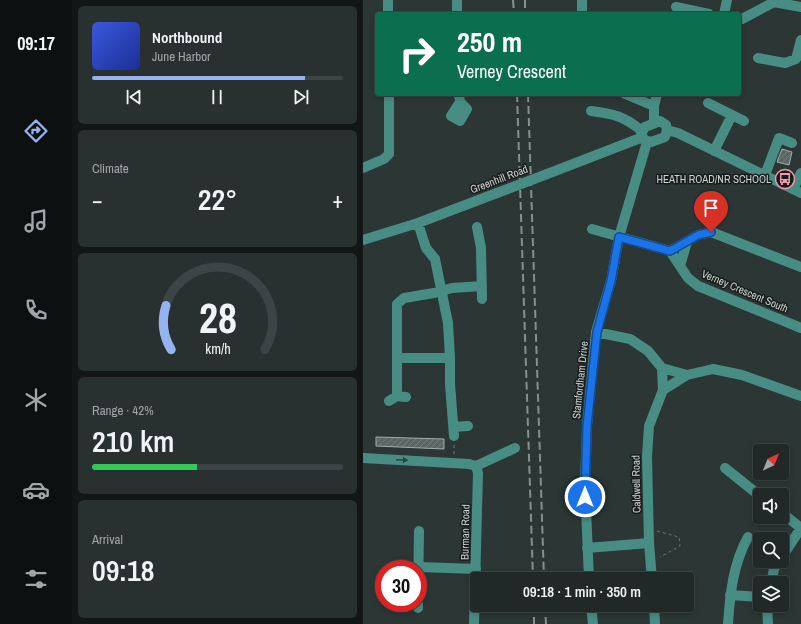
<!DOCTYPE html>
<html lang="en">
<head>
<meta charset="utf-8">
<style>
  :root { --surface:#202828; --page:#283030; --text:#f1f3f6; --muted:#a2a6a8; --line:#3d4445; --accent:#95b2f1 }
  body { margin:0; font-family:"Archivo Narrow",sans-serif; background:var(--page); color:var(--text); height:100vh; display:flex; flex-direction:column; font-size:15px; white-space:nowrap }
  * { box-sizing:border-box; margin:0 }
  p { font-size:13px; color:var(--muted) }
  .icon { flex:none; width:22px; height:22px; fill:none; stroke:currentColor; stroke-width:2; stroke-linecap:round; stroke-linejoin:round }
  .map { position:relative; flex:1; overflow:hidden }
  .drawer { display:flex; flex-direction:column; gap:6px; padding:6px; background:#121616; width:291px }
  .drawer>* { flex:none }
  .banner { position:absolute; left:12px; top:12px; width:366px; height:84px; border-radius:4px; box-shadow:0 2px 6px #0003,0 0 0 1px var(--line); background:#0b6e4f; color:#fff; overflow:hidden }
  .needle { width:26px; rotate:43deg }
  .buttons { position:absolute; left:390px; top:444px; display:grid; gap:8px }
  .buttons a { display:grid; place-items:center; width:36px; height:36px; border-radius:4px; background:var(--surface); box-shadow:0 2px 6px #0003,0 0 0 1px var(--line); font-size:20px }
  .speed { position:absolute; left:12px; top:560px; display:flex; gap:8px; font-size:20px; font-weight:700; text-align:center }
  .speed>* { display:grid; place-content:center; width:52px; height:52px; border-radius:50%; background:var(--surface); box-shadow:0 2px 6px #0003,0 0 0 1px var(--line); line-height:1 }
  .speed .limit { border:6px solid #d22; background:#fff; color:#111 }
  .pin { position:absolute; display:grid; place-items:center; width:34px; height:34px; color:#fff; margin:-41px -17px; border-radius:50% 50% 50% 0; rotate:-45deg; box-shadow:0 0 4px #0007 }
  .pin .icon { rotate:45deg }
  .me { position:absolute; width:44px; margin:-22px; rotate:0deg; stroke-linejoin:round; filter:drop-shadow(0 0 3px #0008) }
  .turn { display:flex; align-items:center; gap:14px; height:84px; padding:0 16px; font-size:18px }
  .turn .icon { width:52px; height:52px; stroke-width:2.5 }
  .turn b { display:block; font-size:28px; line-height:34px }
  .big { font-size:30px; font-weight:600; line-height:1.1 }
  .drawer .widget { flex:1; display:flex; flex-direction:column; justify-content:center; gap:6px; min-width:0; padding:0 14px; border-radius:6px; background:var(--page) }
  .drawer .dial { align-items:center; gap:0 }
  .dial svg { height:104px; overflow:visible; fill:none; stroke:var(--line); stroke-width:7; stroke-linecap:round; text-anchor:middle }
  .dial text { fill:var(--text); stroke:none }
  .song { display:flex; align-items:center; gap:12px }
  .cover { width:48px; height:48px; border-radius:6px; background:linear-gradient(135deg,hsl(230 70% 55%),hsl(230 70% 35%)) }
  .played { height:4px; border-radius:2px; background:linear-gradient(90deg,var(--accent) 85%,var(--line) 85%) }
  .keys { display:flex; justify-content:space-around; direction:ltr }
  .heat { display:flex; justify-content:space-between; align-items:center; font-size:22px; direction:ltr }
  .charge { height:6px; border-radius:3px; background:linear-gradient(90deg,#34c759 42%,var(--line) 0) }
  .trip { position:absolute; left:107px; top:572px; width:224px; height:40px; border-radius:4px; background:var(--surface); box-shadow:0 2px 6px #0003,0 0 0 1px var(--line); font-weight:600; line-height:40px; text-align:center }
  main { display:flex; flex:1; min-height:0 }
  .tab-bar { display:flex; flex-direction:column; width:72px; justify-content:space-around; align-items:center; background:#0d1010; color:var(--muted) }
  .tab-bar .icon { width:28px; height:28px }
  .tab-bar .selected { color:var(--accent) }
  .tab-bar b { font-size:18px; color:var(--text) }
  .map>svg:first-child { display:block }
  .building { fill:url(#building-hatch); stroke:#a1aeac }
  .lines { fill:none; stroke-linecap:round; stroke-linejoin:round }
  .path { stroke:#6d7776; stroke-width:1; stroke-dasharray:3 3; stroke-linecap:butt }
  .minor { stroke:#488d84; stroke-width:10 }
  .rail { stroke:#87908f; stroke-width:2; stroke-dasharray:8 4; stroke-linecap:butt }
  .minor-bridge { stroke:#488d84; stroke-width:10 }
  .oneway { fill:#294440 }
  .route-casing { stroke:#114b97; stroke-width:10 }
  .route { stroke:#1a73e8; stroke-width:7 }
  .labels { text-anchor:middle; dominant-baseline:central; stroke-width:3; stroke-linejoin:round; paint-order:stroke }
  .street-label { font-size:11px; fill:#ccd3d2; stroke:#181d1c }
  .poi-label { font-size:11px; fill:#ccd3d2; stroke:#181d1c; text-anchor:end }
</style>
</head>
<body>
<main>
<nav class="tab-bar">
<b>09:17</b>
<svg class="icon selected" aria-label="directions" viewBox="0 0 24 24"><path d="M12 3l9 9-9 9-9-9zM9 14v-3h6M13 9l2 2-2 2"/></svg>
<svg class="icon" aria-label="music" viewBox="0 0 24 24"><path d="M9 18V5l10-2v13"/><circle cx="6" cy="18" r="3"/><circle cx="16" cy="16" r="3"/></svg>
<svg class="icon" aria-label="phone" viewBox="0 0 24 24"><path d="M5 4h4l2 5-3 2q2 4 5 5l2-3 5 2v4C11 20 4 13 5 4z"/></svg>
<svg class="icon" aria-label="climate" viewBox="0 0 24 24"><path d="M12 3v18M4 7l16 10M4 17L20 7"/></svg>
<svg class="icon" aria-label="car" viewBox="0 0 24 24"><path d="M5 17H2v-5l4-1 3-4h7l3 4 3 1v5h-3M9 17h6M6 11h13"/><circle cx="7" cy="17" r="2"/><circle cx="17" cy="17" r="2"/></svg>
<svg class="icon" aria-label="filters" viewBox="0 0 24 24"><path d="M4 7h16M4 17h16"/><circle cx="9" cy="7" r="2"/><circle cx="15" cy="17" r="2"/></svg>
</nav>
<section class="drawer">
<div class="widget">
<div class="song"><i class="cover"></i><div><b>Northbound</b><p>June Harbor</p></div></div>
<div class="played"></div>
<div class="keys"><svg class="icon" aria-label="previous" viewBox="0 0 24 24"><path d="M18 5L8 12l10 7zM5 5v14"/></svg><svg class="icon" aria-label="pause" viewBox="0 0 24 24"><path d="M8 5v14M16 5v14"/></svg><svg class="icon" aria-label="next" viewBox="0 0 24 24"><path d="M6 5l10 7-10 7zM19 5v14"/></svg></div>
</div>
<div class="widget"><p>Climate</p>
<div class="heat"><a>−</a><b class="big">22°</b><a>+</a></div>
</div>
<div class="widget dial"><svg viewBox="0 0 100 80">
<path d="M14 69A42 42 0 1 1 86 69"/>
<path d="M14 69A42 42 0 0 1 10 35" stroke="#95b2f1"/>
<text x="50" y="56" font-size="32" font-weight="700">28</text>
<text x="50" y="72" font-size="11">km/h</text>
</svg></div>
<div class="widget"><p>Range · 42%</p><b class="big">210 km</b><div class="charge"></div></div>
<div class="widget"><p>Arrival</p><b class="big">09:18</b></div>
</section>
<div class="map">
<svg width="438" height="624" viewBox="0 0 438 624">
  <defs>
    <pattern id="building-hatch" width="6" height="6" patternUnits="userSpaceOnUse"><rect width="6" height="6" fill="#5b6765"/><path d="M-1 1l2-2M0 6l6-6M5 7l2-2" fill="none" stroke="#717c7a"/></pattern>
  </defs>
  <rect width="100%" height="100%" fill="#2b3635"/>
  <path class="building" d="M419,149L429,152L426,165L414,162Z
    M13,437L81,439V449L13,446Z"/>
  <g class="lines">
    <path class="path" d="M91,454V445
      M294,531L316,537L317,546L297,557"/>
    <path class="minor" d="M25,0V14
      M94,0V14
      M219,0V14
      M313,7L346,14
      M361,14L364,0
      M376,19H379L411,2L438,7
      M395,58L422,63L433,59L438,40
      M96,94L97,102L88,116L97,121L104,109L97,102
      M262,94L291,106
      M345,103L381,121
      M228,111C251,114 261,116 279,131
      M297,121L303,125L304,130L302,137L288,142L281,140L278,134L282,127Z
      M291,122V106L294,94
      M304,130L315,133L438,193
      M351,151L369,115
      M0,168L21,159L26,154V94
      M402,175L416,138L429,143
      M179,176L280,137
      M430,189L438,173
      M55,223L63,248L72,259L85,323L87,358V384L91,436
      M114,227L118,248L119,299
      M229,229L307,251L335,235L348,232L438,267
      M0,240L55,223L134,193
      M307,251L325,278L335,286L438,328
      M317,266L324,242
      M233,332L267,339L285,351L299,368L324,375L350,369L379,375L438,396
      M34,358H87
      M299,368L300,390
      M34,396V304L41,298L71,293L89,288L119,286
      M26,401L34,396L43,397
      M91,427L105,426
      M0,458L106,464L113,466L152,448
      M362,468L397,496
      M419,513L438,528
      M224,548L286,543
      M419,557L438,528
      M56,567L113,569
      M226,579L222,484L224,426L233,332L248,281L256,237L284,142
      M289,579L286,543L284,456L286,426L300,390L324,375
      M408,583L411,569L416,561
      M367,595L397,597
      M55,597L56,531
      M228,605L230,624
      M291,605L292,624
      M404,605L405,624
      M55,608V603
      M111,624L115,473L113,466
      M365,624C367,594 370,564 385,537"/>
    <path class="rail" d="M150,0L151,14
      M162,0V14
      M154,94L170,579
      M165,94L181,579
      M171,605V624
      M182,605L183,624"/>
    <path class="minor-bridge" d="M134,193L179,176"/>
  </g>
  <defs><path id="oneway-solid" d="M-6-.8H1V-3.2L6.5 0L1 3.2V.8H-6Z"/></defs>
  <use class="oneway" href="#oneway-solid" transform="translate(39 460) rotate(3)"/>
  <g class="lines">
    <defs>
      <path id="route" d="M222,497L224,426L234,332L248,281L256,237L307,251L335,235L348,232"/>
    </defs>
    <use href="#route" class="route-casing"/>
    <use href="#route" class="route"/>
  </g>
  <defs>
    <symbol id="bus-ring" viewBox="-11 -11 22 22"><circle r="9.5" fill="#181d1c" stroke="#f29aaf" stroke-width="1.5"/><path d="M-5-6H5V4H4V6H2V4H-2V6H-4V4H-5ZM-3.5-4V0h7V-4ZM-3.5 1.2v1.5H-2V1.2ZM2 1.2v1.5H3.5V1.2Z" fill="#f29aaf"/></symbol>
  </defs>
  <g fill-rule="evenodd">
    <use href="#bus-ring" x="411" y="168" width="22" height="22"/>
  </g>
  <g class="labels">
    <g class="street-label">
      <text transform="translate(136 179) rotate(-21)">Greenhill Road</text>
      <text transform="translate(382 291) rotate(23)">Verney Crescent South</text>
      <text transform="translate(217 380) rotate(-84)">Stamfordham Drive</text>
      <text transform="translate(273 484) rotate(-91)">Caldwell Road</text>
      <text transform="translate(102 532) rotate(-89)">Burman Road</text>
    </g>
    <g class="poi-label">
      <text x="408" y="179">HEATH ROAD/NR SCHOOL</text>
    </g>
  </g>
</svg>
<div class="buttons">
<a><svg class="needle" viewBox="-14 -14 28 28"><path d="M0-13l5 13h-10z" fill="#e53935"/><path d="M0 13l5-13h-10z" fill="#a2a6a8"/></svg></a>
<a><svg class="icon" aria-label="sound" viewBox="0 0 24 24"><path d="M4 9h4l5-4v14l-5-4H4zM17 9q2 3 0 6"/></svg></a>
<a><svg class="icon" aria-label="search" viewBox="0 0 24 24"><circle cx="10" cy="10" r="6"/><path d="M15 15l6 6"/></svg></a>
<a><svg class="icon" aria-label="layers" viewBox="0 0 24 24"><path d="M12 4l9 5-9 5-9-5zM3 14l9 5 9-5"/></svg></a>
</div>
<div class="speed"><div class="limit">30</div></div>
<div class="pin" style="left:348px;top:232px;background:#d93025"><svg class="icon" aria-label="arrive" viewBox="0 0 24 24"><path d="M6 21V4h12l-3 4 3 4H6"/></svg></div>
<svg class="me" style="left:222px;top:497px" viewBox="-20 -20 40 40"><circle r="17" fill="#1a73e8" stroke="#fff" stroke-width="3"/><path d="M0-11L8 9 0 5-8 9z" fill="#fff"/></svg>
<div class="trip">09:18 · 1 min · 350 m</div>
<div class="banner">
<div class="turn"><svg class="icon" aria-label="right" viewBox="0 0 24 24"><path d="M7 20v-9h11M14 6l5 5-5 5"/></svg><div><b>250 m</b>Verney Crescent</div></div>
</div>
</div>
</main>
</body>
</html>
